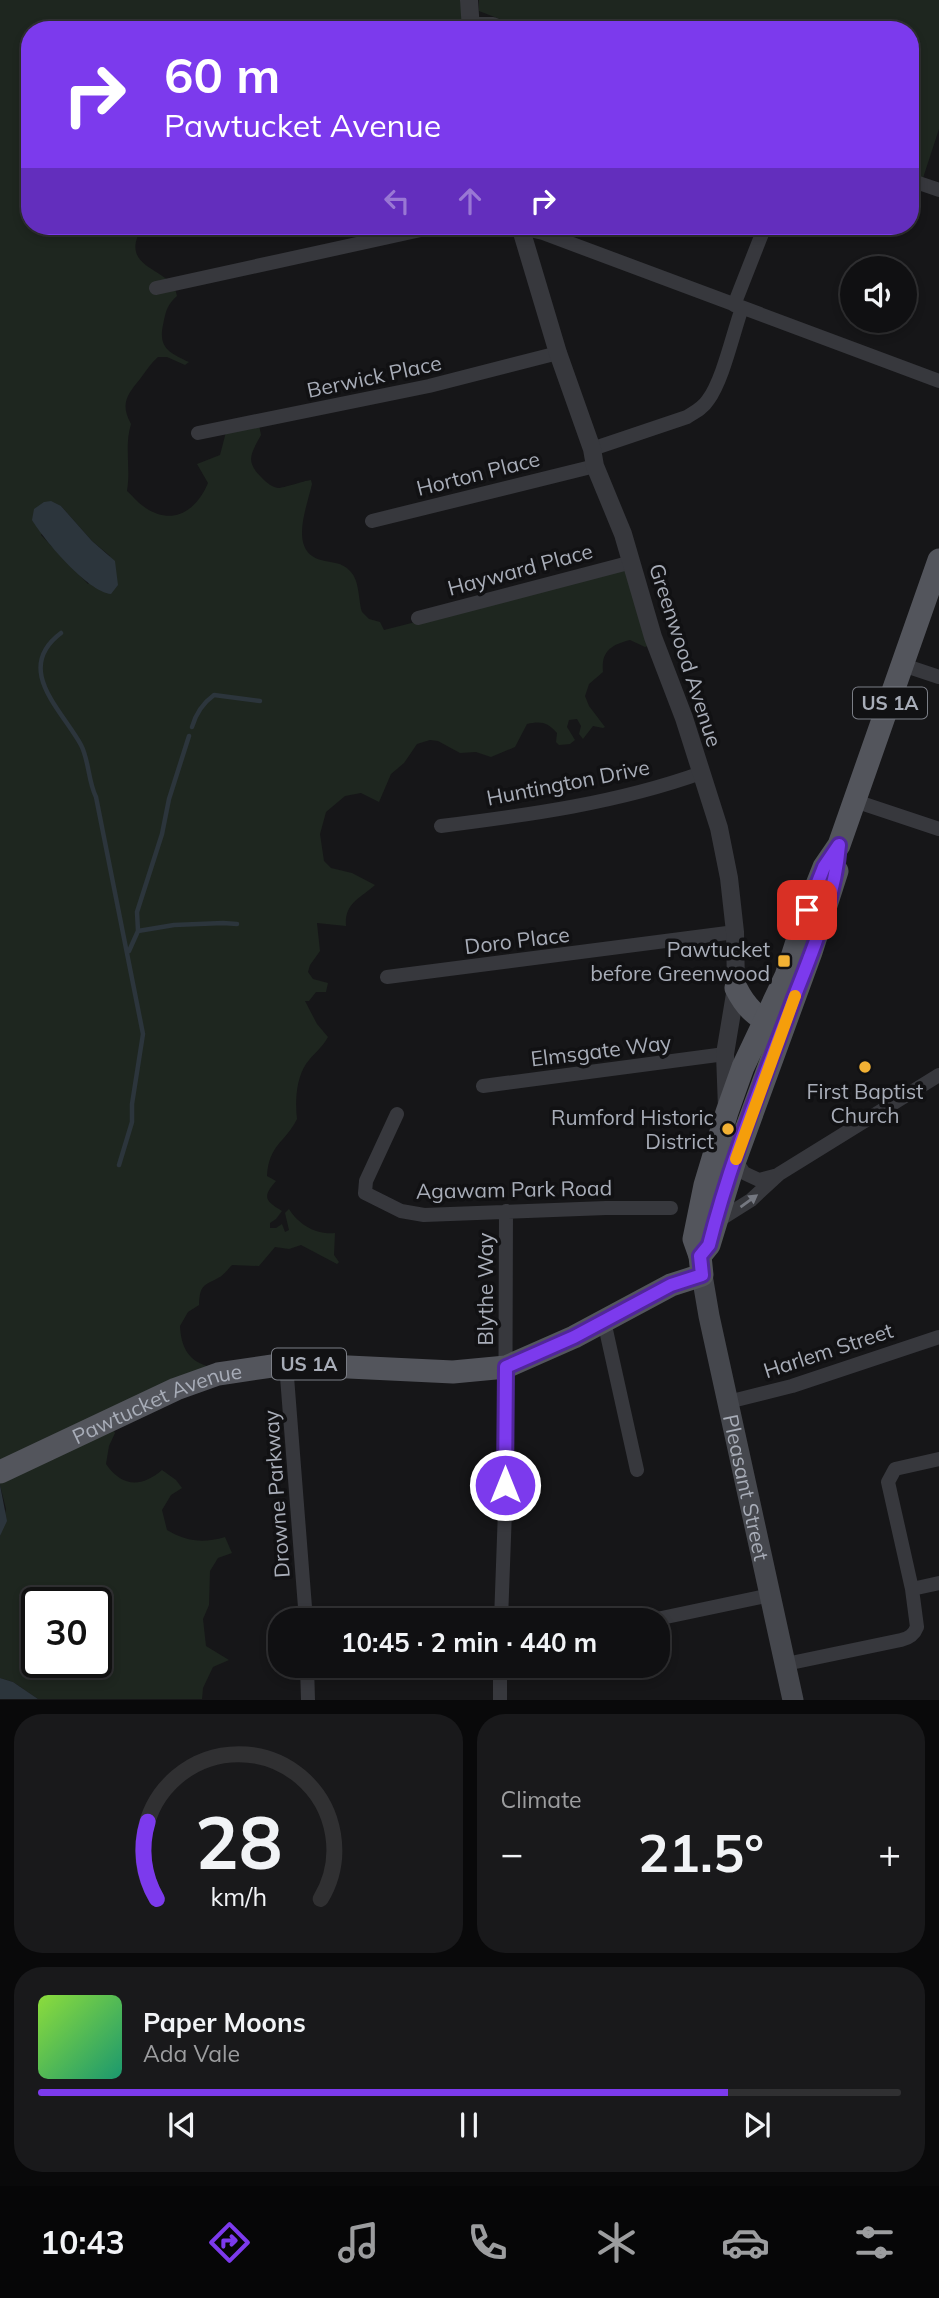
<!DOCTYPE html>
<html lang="en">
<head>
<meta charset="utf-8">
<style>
  :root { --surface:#101012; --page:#19191b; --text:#f1f3f6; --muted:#9c9d9f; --line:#303032; --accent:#7c3aed }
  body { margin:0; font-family:Mulish,sans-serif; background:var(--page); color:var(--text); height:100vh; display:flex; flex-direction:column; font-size:26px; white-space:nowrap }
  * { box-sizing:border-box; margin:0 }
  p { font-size:23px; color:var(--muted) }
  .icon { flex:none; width:38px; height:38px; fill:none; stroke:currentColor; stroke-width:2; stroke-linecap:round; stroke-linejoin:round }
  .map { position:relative; height:1700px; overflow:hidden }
  .details { display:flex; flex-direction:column; gap:14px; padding:14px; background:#09090a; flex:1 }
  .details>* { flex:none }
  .hud { position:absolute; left:21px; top:21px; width:898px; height:214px; border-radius:28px; box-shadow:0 4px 10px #0003,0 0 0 2px var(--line); background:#7c3aed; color:#fff; overflow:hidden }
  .buttons { position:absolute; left:840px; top:256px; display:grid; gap:14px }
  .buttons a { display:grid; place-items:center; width:77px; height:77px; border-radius:50%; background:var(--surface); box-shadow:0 4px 10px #0003,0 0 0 2px var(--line); font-size:35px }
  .speed { position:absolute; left:21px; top:1587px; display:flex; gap:14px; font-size:35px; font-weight:700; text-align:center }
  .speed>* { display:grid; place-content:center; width:91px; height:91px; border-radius:50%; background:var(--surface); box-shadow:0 4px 10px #0003,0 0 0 2px var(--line); line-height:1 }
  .speed .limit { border:4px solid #111; border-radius:10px; background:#fff; color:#111 }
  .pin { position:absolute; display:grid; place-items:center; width:60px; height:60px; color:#fff; margin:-30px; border-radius:14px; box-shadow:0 4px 10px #0006 }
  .me { position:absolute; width:77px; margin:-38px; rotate:0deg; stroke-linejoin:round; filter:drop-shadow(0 0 5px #0008) }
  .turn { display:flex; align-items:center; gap:24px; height:147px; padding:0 28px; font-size:32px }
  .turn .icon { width:91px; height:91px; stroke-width:2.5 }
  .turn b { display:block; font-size:49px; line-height:60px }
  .lanes { display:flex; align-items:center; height:66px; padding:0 28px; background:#0003; justify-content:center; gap:35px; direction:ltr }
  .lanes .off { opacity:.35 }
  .big { font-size:52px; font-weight:700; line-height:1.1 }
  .details .widget { flex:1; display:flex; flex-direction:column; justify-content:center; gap:10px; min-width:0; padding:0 24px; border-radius:28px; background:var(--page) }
  .details .dial { align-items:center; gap:0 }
  .dial svg { height:182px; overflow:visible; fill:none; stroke:var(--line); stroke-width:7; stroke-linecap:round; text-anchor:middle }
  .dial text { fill:var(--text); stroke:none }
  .song { display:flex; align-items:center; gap:21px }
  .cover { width:84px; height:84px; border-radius:10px; background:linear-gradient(135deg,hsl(90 70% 55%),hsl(160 70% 35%)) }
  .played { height:7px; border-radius:4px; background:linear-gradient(90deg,var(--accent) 80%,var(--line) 80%) }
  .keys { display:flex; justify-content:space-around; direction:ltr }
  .heat { display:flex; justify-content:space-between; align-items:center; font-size:38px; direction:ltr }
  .details .tiles { flex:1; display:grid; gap:14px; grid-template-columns:1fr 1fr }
  .widget:last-child { grid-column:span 2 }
  .trip { position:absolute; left:268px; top:1608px; width:402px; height:70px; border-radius:28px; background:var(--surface); box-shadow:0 4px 10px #0003,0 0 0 2px var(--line); font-weight:700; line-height:70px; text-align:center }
  .tabs { display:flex; height:112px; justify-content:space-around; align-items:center; background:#060607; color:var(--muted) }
  .tabs .icon { width:49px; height:49px }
  .tabs .on { color:var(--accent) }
  .tabs b { font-size:32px; color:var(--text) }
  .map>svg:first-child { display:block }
  .green { fill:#1e261f; fill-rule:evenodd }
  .water { fill:#2c353c }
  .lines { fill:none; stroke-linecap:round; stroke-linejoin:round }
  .stream { stroke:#2c353c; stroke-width:4.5 }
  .minor { stroke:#37383d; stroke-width:14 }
  .tertiary { stroke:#37383d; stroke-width:18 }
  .secondary { stroke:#45474d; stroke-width:21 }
  .primary { stroke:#53555c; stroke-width:23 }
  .oneway { fill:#757881 }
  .route-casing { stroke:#51269a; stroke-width:18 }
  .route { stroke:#7c3aed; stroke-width:12 }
  .slow { stroke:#f59e0b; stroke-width:12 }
  .poi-dot { fill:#f2b134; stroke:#111113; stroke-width:2.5 }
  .labels { text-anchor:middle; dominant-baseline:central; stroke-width:7; stroke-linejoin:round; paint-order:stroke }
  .shield { fill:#111113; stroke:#7b7e86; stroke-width:2 }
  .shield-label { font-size:19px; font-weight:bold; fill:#a8adb8 }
  .street-label { font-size:21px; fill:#a8adb8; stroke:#111113 }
  .poi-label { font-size:21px; fill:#a8adb8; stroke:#111113; text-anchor:end }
</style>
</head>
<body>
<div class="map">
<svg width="939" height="1700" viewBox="0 0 939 1700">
  <rect width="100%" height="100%" fill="#161618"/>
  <path class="green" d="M0,0H469L472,30H30V226H143C115,271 173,266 177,296C166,306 166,312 163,325C158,348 170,353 189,362L185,365L167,357H158C151,363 146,371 140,379C127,395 120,404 131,424C124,447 131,468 127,491C133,496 137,502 143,506C171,527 196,512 208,483L197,464L220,455L226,432L259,425L261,435C250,455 245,462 263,479C267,483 272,487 278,488C284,488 303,481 311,480L312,484C307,507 288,551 321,560C332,563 342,562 350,571C360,581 358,599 362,612L369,619L380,622L384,630L629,568L648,646L645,647L630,640C611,645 601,651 603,672L589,684L585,696L589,706L605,727L603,728L593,726L583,739L579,734L581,726L577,719L569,720L567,727L575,740L570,744L559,745L556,742L557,733C547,722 541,721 527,724L515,747L491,757L476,752L460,753L438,741L430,740L417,744L404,763L391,774L379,802L361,793L345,796L326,812L320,834L324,861L331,868L352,873L375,885C361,898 344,903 346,926L317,923L320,951L310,965L308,972L313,979L328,983L326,992H316L309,1001H305L317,1024L328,1037C322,1048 313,1054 306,1064C296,1079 295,1102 297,1119C285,1143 269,1144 267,1176L276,1181C262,1197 265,1201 282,1211L276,1219L270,1223V1228H276L282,1224L285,1232L289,1230L285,1213L289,1209C299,1225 316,1235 335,1233L334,1255L339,1262L337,1264L301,1245L289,1249L275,1247L259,1266L232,1265C228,1269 223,1276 218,1278C203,1286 200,1285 199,1305L188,1312L180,1326C181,1345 187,1360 207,1366L210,1380L111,1424L115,1433L109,1446L106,1464C122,1487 141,1488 162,1470L176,1480L182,1488L171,1495L162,1510L167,1530C186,1541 202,1544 225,1537L232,1553L218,1558L210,1571L209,1605L203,1619L206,1646L229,1660L213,1667L203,1688L202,1699H38L13,1682L0,1678V1536L6,1509L0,1485ZM61,506L92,541L110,556L88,584L41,535ZM37,1603H96V1662H37Z
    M479,0H939V129L923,178L910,173V30H528L479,11Z"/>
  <path class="water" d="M51,501L61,506L92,541L115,561L118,585L111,594C88,592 44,540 32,520L34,509L44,502Z
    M0,1485L7,1521L0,1536Z
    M0,1678L13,1682L38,1699H0Z"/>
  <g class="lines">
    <path class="stream" d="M61,633C13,669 62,710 81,745C89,760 88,781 96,797L143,1034L132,1104V1122L119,1165
      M192,727C196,713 203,703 214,695L260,701
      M138,931L174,925L223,923L237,924
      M129,951L138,931L137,912L162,834L169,799L189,736"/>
    <path class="minor" d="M471,24H493L508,30
      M910,180L939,190
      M521,228L543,233L939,381
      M156,288L439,226
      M734,305L765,226
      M198,433L429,386L558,353
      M592,449L687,417C695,412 703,408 708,400C723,380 733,333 742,308
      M372,521L595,466
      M418,618L632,562
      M903,665L939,677
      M855,801L939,829
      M441,826C529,815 617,803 701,773
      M387,977L735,932
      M483,1086L725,1054
      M397,1114L366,1181L365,1193L401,1211L424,1215L606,1208H671
      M735,1160L744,1173L759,1180L778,1175
      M716,1222L751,1200L779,1174L939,1075
      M604,1321L637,1470
      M286,1364L306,1620
      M728,1402L792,1386L939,1337
      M912,1589L939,1583
      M501,1620L505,1510L506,1211
      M652,1620L771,1595
      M786,1664L901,1640C909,1638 914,1635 917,1627L912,1589L888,1482L895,1469L939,1459
      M307,1666L308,1700
      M500,1666V1700"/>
    <path class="tertiary" d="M469,0L471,30
      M520,226L558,353L592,449L595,466L623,534L653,637L684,718L719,828L729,878L735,932L736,988L725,1054L727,1108"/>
    <path class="secondary" id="s1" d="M702,1275L709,1316L793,1700"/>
    <g class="primary">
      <path d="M736,988C746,1008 757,1018 778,1027"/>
      <path d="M700,1256L709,1245L735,1160L811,952L837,871"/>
      <path id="s2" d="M0,1472L176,1389L218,1374L286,1364L453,1372L506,1367L574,1337L671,1285L702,1275L700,1256L694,1239L705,1185L727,1112L743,1067L786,976L807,910L824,867L839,845L939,560"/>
    </g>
  </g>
  <defs><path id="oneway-solid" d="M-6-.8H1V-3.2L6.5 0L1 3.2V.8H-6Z" transform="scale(1.75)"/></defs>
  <use class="oneway" href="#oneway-solid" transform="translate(749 1201) rotate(-36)"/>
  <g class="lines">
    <defs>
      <path id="route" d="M505,1485L506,1367L574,1337L671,1285L702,1275L700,1256L709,1245C730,1161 764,1079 794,998C813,949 835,898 839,845L824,867L807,910"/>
    </defs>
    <use href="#route" class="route-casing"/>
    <use href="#route" class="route"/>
    <path class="slow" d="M736,1159L795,996"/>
  </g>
  <g class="poi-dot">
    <rect x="777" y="954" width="14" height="14" rx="3.5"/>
    <circle cx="865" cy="1067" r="7"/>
    <circle cx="728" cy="1129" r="7"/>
  </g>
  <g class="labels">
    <g class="shield">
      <rect x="853" y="687.5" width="74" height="31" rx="5"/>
      <rect x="272" y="1348.5" width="74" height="31" rx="5"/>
    </g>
    <g class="shield-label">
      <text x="890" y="703">US 1A</text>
      <text x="309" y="1364">US 1A</text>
    </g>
    <g class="street-label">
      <text transform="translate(374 376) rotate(-12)">Berwick Place</text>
      <text transform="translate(478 473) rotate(-14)">Horton Place</text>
      <text transform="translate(520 569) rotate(-15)">Hayward Place</text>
      <text transform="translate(686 655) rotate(72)">Greenwood Avenue</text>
      <text transform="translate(568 782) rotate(-11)">Huntington Drive</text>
      <text transform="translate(517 940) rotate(-7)">Doro Place</text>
      <text transform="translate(601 1050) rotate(-7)">Elmsgate Way</text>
      <text transform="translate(514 1189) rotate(-1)">Agawam Park Road</text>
      <text transform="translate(485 1289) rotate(-90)">Blythe Way</text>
      <text transform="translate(828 1350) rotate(-18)">Harlem Street</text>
      <text stroke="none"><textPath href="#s2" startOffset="172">Pawtucket Avenue</textPath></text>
      <text stroke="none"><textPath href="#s1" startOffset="217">Pleasant Street</textPath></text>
      <text transform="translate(276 1494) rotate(-94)">Drowne Parkway</text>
    </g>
    <g class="poi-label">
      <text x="770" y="949">Pawtucket<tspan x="770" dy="24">before Greenwood</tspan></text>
      <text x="865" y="1091" text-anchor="middle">First Baptist<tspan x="865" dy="24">Church</tspan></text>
      <text x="714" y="1117">Rumford Historic<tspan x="714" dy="24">District</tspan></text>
    </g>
  </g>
</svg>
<div class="buttons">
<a><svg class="icon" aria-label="sound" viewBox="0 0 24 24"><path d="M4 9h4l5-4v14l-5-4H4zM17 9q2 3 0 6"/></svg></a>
</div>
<div class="speed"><div class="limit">30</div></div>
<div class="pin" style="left:807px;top:910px;background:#d93025"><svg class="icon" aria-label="arrive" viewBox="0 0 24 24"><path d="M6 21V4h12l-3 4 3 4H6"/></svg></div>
<svg class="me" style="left:505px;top:1485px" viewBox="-20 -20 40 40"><circle r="17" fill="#7c3aed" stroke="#fff" stroke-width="3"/><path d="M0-11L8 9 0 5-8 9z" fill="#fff"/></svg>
<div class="trip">10:45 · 2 min · 440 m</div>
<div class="hud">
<div class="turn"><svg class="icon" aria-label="right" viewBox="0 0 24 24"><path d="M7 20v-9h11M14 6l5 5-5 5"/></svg><div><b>60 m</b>Pawtucket Avenue</div></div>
<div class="lanes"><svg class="icon off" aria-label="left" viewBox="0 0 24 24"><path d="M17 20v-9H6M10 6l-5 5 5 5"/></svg><svg class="icon off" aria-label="ahead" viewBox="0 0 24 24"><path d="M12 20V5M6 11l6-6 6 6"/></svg><svg class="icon" aria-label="right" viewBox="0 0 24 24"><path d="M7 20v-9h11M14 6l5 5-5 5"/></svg></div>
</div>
</div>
<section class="details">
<div class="tiles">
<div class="widget dial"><svg viewBox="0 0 100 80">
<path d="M14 69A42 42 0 1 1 86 69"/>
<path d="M14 69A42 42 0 0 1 10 35" stroke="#7c3aed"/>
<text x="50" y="56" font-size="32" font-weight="700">28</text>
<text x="50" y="72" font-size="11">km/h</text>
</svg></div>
<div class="widget"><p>Climate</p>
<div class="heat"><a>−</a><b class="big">21.5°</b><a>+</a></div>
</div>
<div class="widget">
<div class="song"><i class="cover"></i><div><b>Paper Moons</b><p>Ada Vale</p></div></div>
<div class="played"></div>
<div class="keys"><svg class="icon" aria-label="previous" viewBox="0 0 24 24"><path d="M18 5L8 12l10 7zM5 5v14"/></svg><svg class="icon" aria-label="pause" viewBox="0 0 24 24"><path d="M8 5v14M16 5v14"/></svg><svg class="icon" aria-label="next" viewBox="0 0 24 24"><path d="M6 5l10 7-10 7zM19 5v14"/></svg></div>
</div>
</div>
</section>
<nav class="tabs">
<b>10:43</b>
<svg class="icon on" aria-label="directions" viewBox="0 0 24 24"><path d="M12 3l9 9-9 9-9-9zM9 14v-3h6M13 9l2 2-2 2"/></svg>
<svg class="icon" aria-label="music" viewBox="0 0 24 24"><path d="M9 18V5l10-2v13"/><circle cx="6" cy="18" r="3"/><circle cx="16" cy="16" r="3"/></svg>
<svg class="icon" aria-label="phone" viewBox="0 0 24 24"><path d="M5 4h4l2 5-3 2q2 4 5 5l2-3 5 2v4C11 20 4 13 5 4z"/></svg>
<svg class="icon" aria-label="climate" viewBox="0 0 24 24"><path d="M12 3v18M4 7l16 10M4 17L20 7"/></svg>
<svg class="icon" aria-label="car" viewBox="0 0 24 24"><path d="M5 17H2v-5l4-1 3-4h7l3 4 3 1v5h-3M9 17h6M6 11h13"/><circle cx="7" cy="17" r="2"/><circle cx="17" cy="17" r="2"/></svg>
<svg class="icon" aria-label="filters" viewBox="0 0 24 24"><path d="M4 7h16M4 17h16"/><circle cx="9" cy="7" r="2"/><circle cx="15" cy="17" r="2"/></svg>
</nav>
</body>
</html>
